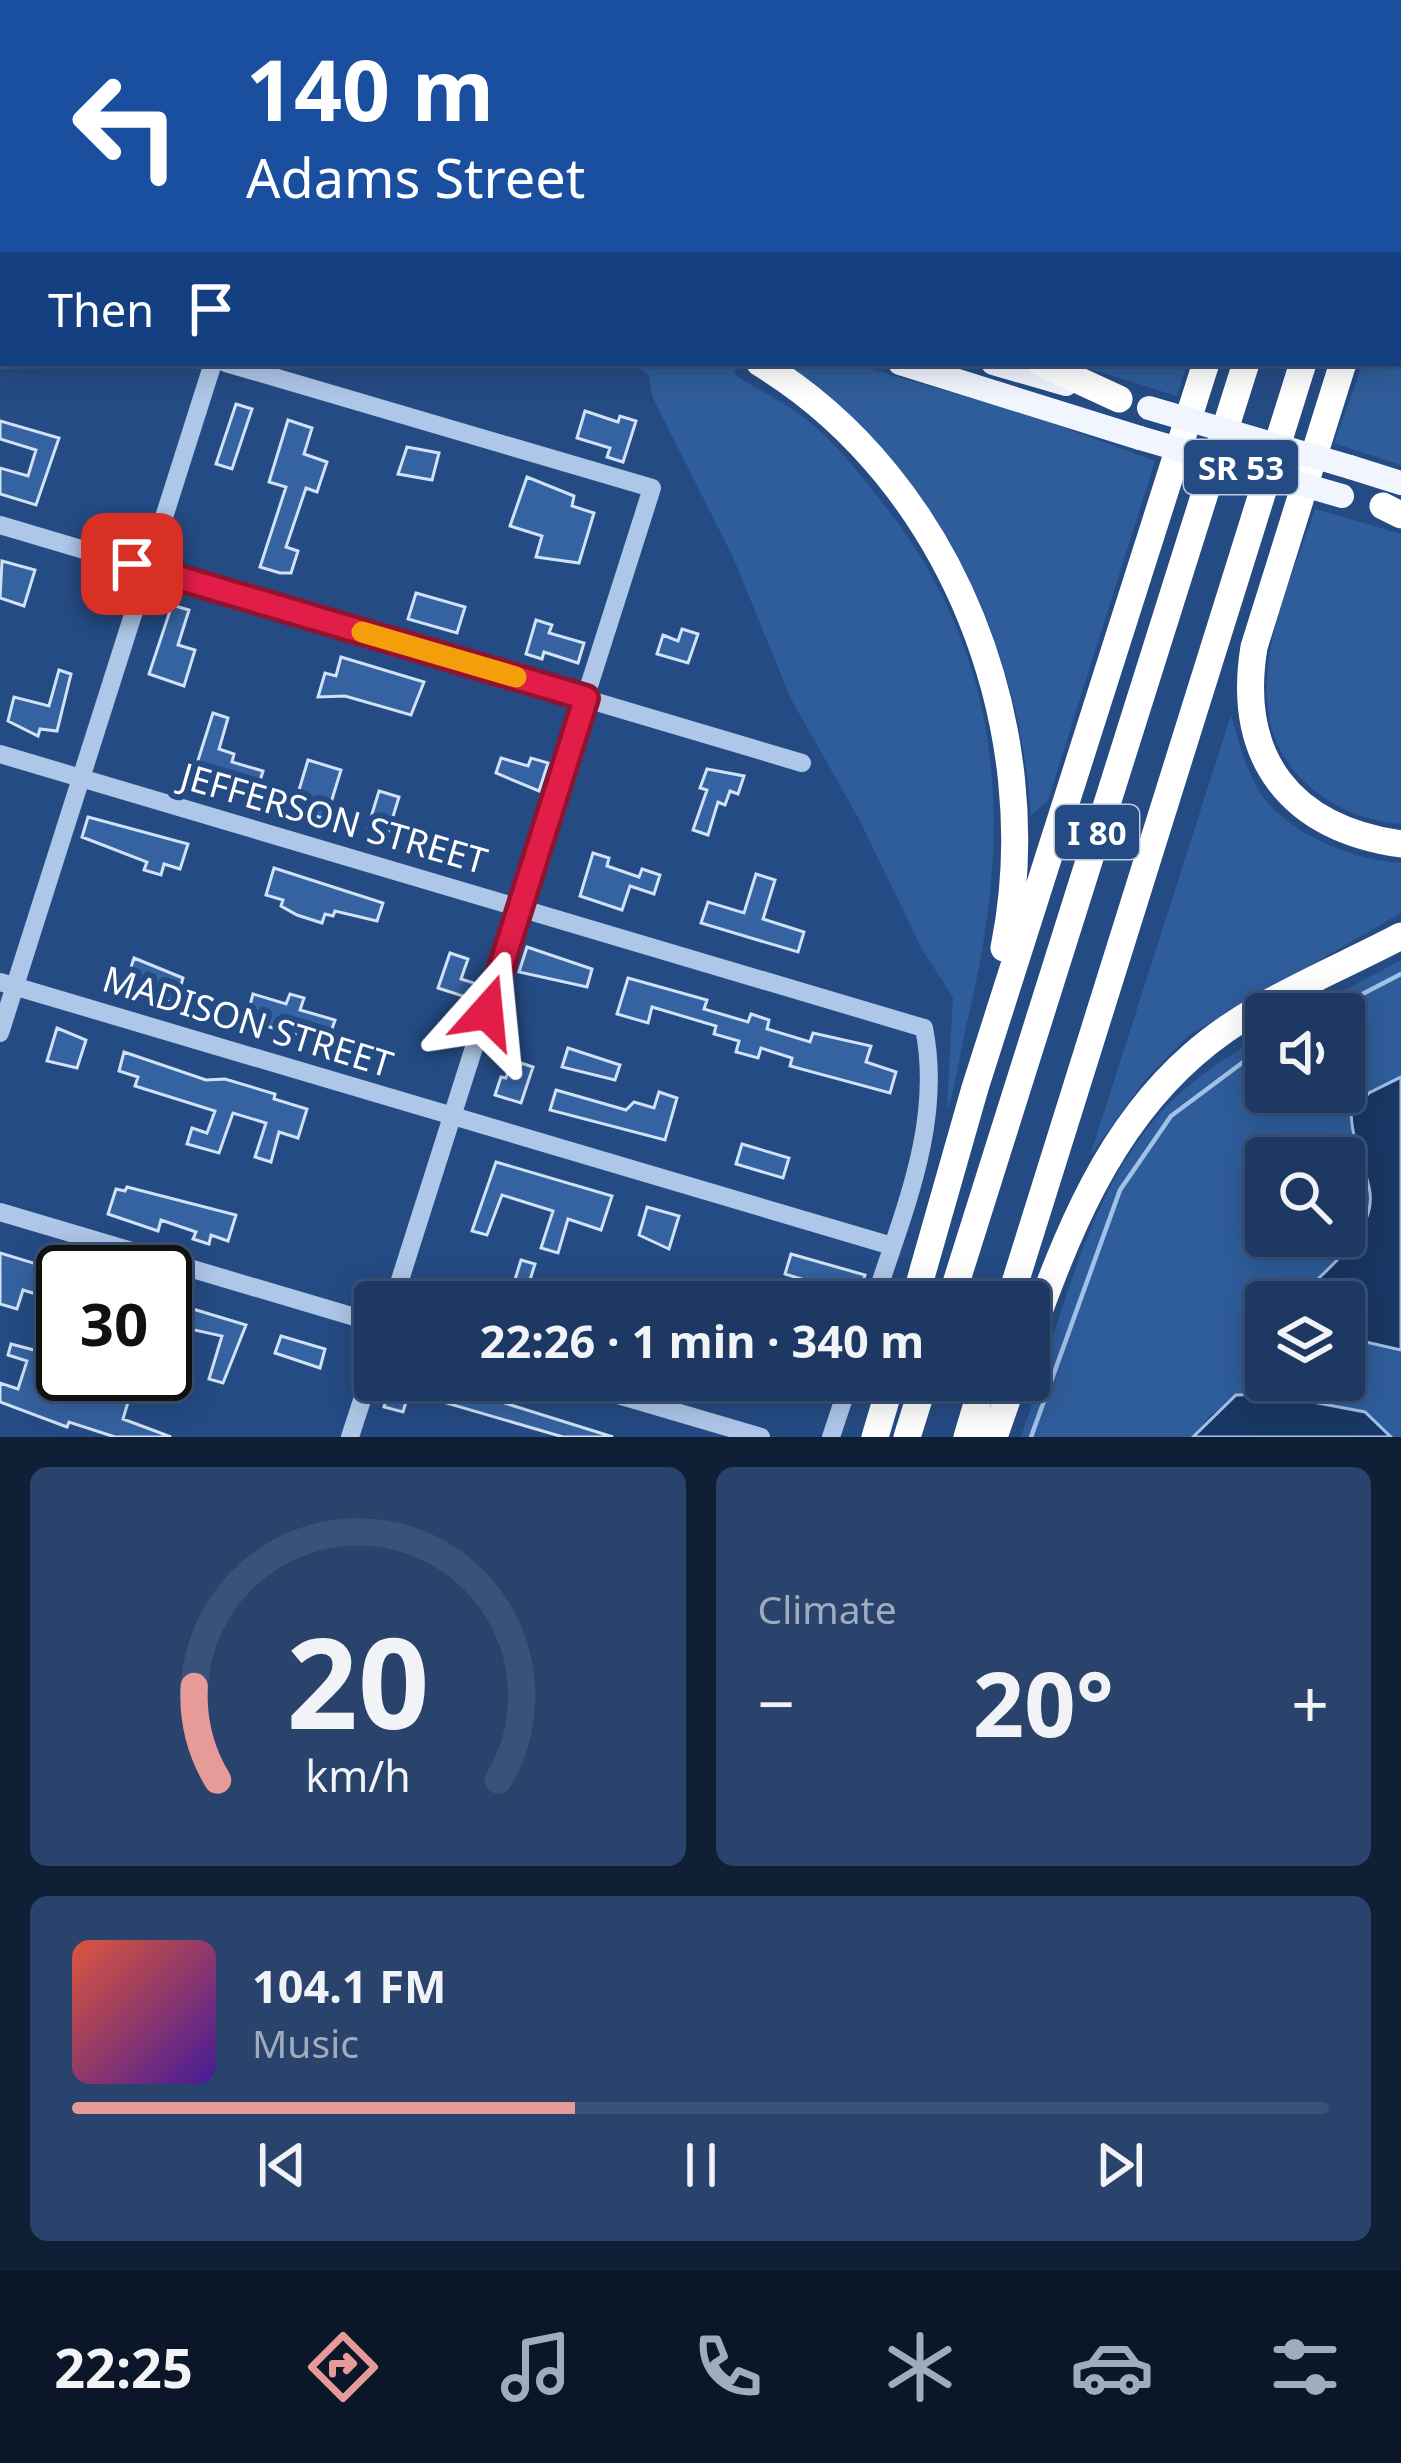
<!DOCTYPE html>
<html lang="en">
<head>
<meta charset="utf-8">
<style>
  :root { --surface:#1c3863; --page:#29436c; --text:#f1f3f6; --muted:#a0acbe; --line:#3a5278; --accent:#e69b98 }
  body { margin:0; font-family:"Noto Sans",sans-serif; background:var(--page); color:var(--text); height:100vh; display:flex; flex-direction:column; font-size:45px; white-space:nowrap }
  * { box-sizing:border-box; margin:0 }
  p { font-size:39px; color:var(--muted) }
  .icon { flex:none; width:66px; height:66px; fill:none; stroke:currentColor; stroke-width:2; stroke-linecap:round; stroke-linejoin:round }
  .map { position:relative; height:1437px; overflow:hidden }
  .sheet { display:flex; flex-direction:column; gap:30px; padding:30px; background:#0f1f36; flex:1 }
  .sheet>* { flex:none }
  .hud { position:absolute; left:0px; top:0px; width:1401px; height:366px; box-shadow:0 6px 30px #0003,0 0 0 3px var(--line); background:#1a4fa0; color:#fff; overflow:hidden }
  .fabs { position:absolute; left:1245px; top:993px; display:grid; gap:24px }
  .fabs a { display:grid; place-items:center; width:120px; height:120px; border-radius:12px; background:var(--surface); box-shadow:0 6px 30px #0003,0 0 0 3px var(--line); font-size:60px }
  .speed { position:absolute; left:36px; top:1245px; display:flex; gap:24px; font-size:60px; font-weight:700; text-align:center }
  .speed>* { display:grid; place-content:center; width:156px; height:156px; border-radius:50%; background:var(--surface); box-shadow:0 6px 30px #0003,0 0 0 3px var(--line); line-height:1 }
  .speed .limit { border:6px solid #111; border-radius:18px; background:#fff; color:#111 }
  .pin { position:absolute; display:grid; place-items:center; width:102px; height:102px; color:#fff; margin:-51px; border-radius:24px; box-shadow:0 6px 18px #0006 }
  .me { position:absolute; width:132px; margin:-66px; rotate:18deg; stroke-linejoin:round; filter:drop-shadow(0 0 9px #0008) }
  .turn { display:flex; align-items:center; gap:42px; height:252px; padding:0 48px; font-size:54px }
  .turn .icon { width:156px; height:156px; stroke-width:2.5 }
  .turn b { display:block; font-size:84px; line-height:102px }
  .then { display:flex; align-items:center; height:114px; padding:0 48px; background:#0003; gap:24px; font-size:45px }
  .big { font-size:90px; font-weight:700; line-height:1.1 }
  .sheet .card { flex:1; display:flex; flex-direction:column; justify-content:center; gap:18px; min-width:0; padding:0 42px; border-radius:18px; background:var(--page) }
  .sheet .dial { align-items:center; gap:0 }
  .dial svg { height:312px; overflow:visible; fill:none; stroke:var(--line); stroke-width:7; stroke-linecap:round; text-anchor:middle }
  .dial text { fill:var(--text); stroke:none }
  .song { display:flex; align-items:center; gap:36px }
  .cover { width:144px; height:144px; border-radius:18px; background:linear-gradient(135deg,hsl(10 70% 55%),hsl(260 70% 35%)) }
  .played { height:12px; border-radius:6px; background:linear-gradient(90deg,var(--accent) 40%,var(--line) 40%) }
  .keys { display:flex; justify-content:space-around; direction:ltr }
  .heat { display:flex; justify-content:space-between; align-items:center; font-size:66px; direction:ltr }
  .sheet .tiles { flex:1; display:grid; gap:30px; grid-template-columns:1fr 1fr }
  .card:last-child { grid-column:span 2 }
  .trip { position:absolute; left:354px; top:1281px; width:696px; height:120px; border-radius:12px; background:var(--surface); box-shadow:0 6px 30px #0003,0 0 0 3px var(--line); font-weight:700; line-height:120px; text-align:center }
  .tabs { display:flex; height:192px; justify-content:space-around; align-items:center; background:#0b1628; color:var(--muted) }
  .tabs .icon { width:84px; height:84px }
  .tabs .on { color:var(--accent) }
  .tabs b { font-size:54px; color:var(--text) }
  .map>svg:first-child { display:block }
  .green { fill:#2f5d9b; fill-rule:evenodd }
  .water { fill:#193764; stroke:#a2c1e8; stroke-width:3 }
  .lines { fill:none; stroke-linecap:round; stroke-linejoin:round }
  .stream { stroke:#a2c1e8; stroke-width:4.5 }
  .building { fill:#3562a0; stroke:#d1e1f6; stroke-width:3 }
  .minor { stroke:#aec6e8; stroke-width:18 }
  .major { stroke:#f0f5fe; stroke-width:24 }
  .highway { stroke:#fff; stroke-width:27 }
  .major-bridge { stroke:#f0f5fe; stroke-width:24 }
  .route-casing { stroke:#92132f; stroke-width:30 }
  .route { stroke:#e11d48; stroke-width:21 }
  .slow { stroke:#f59e0b; stroke-width:21 }
  .labels { text-anchor:middle; dominant-baseline:central; stroke-width:12; stroke-linejoin:round; paint-order:stroke }
  .shield { fill:#254b84; stroke:#bec9da; stroke-width:3 }
  .shield-label { font-size:33px; font-weight:bold; fill:#fff }
  .street-label { font-size:36px; fill:#fff; stroke:#254b84 }
</style>
</head>
<body>
<div class="map">
<svg width="1401" height="1437" viewBox="0 0 1401 1437">
  <rect width="100%" height="100%" fill="#254b84"/>
  <path class="green" d="M1401,250V465L1334,443L1363,363H1398Z
    M632,363H737L734,372L740,378C761,391 783,402 803,417C836,442 863,478 889,511C1009,668 1012,838 967,1022C960,1052 957,1082 947,1111L953,997L923,951L859,819L791,699L733,557L652,396L649,375Z
    M784,363H850L1032,416L1155,461L1048,800L1031,816C1019,637 935,465 784,363Z
    M1071,363H1187L1177,396Z
    M1315,509L1401,534V824C1365,821 1336,809 1309,786C1225,713 1287,594 1315,509Z
    M1231,715C1239,741 1245,770 1261,794C1288,834 1354,861 1401,863V913L1189,1035L1144,1081L1090,1156Z
    M1401,960V1077L1391,1081L1352,1143C1387,1234 1355,1240 1293,1302H1266V1380H1344V1337L1401,1350V1437H1391C1361,1395 1253,1383 1212,1414C1205,1420 1199,1430 1193,1437H1021C1057,1334 1087,1190 1163,1110C1192,1079 1230,1055 1266,1033V1092H1344V1014H1301ZM1266,1158H1344V1236H1266Z"/>
  <path class="water" d="M1401,1077V1350L1344,1337V1302H1293C1321,1274 1380,1233 1369,1187C1363,1160 1352,1142 1351,1113L1369,1093Z
    M1270,1394L1365,1412L1391,1437H1193L1236,1395Z"/>
  <g class="lines">
    <path class="stream" d="M1324,1014L1401,974
      M1031,1437L1120,1190L1171,1116L1266,1045"/>
  </g>
  <path class="building" d="M236,404L252,409L232,469L216,464Z
    M585,411L618,422L620,416L636,421L623,462L607,457L610,448L577,438Z
    M288,420L312,428L304,454L327,462L317,492L306,488L286,547L298,551L291,573H280L260,567L286,487L269,482Z
    M0,421L59,438L36,505L0,494V468L28,476L36,450L0,439Z
    M407,447L439,453L432,480L398,474Z
    M527,477L574,496L572,506L594,513L579,563L536,557L542,536L510,526Z
    M2,561L35,570L24,606L0,598Z
    M416,593L465,607L457,633L408,619Z
    M172,605L189,610L178,645L195,650L184,686L149,674Z
    M536,620L552,625L549,633L584,643L578,663L544,652L542,659L526,654Z
    M682,629L698,634L688,663L657,654L663,635L678,641Z
    M341,657L424,682L411,715L345,696L318,697L325,673L336,676Z
    M59,670L71,674L57,731L40,729L38,736L8,721L14,697L49,706Z
    M213,713L228,718L219,749L234,754L232,762L263,771L255,797L208,789L210,781L194,773Z
    M501,758L528,766L531,758L548,763L539,791L496,773Z
    M308,760L341,770L326,819L293,810Z
    M707,769L744,776L738,794L730,791L725,805L718,802L708,835L693,830L707,790L700,788Z
    M379,791L399,797L388,833L368,827Z
    M88,817L188,844L180,869L164,864L161,875L144,870L147,862L82,837Z
    M593,853L609,858L607,866L639,877L642,869L660,875L654,894L630,886L622,910L580,896Z
    M274,868L383,903L377,921L335,911L333,916L325,914L322,923L297,915L281,906L283,900L266,895Z
    M756,874L775,880L763,919L804,932L798,952L701,923L708,902L744,913Z
    M527,947L592,969L587,987L519,972Z
    M450,953L468,959L461,979L477,984L472,999L438,988Z
    M134,958L183,978L176,1003L123,992Z
    M628,978L707,1000L704,1009L748,1022L751,1014L769,1020L767,1029L810,1042L813,1033L871,1046L866,1062L896,1072L890,1093L790,1066L792,1058L761,1048L758,1058L736,1052L739,1041L714,1034L716,1026L652,1007L648,1023L617,1014Z
    M253,994L286,1004L290,994L304,998L300,1010L335,1020L327,1044L246,1020Z
    M57,1028L86,1040L77,1068L47,1061Z
    M568,1048L620,1065L615,1080L562,1067Z
    M124,1052L206,1080L225,1079L275,1094L274,1099L307,1109L298,1138L279,1132L271,1162L255,1157L266,1123L233,1113L219,1153L187,1144L192,1128L207,1133L215,1111L135,1086L138,1077L119,1071Z
    M521,1063L533,1067L521,1103L495,1095L501,1077L506,1078L509,1068L519,1071Z
    M556,1090L626,1110L634,1102L654,1108L659,1092L677,1098L665,1140L550,1110Z
    M742,1144L789,1158L783,1178L736,1164Z
    M496,1162L612,1196L601,1230L568,1219L558,1253L541,1248L553,1211L502,1195L487,1235L472,1231Z
    M127,1187L236,1215L228,1241L211,1235L209,1244L193,1239L196,1232L161,1220L158,1231L108,1214L116,1189L125,1191Z
    M647,1207L679,1216L669,1249L639,1235Z
    M0,1253L63,1272V1290L46,1285L42,1296L23,1290L17,1309L0,1304Z
    M791,1254L865,1275L856,1302H840L842,1296L827,1287L785,1274Z
    M521,1260L535,1264L523,1302H450L462,1280L510,1296Z
    M173,1303L246,1325L223,1383L209,1379L222,1336L167,1324Z
    M281,1336L325,1349L320,1368L275,1353Z
    M11,1344L61,1357L56,1374H106L103,1384L131,1392L123,1419L171,1437H115L69,1422L67,1427L0,1402V1383L18,1389L27,1361L8,1355Z
    M383,1380H431L613,1437H563L409,1392L403,1412L384,1407L390,1386Z"/>
  <g class="lines">
    <path class="minor" d="M552,0L562,3
      M314,3L315,0
      M797,3L798,0
      M0,296L3,297
      M226,363L652,488L393,1302
      M0,525L802,763
      M0,754L924,1028C943,1123 903,1212 874,1302
      M0,982L892,1246
      M0,1033L213,363
      M0,1212L375,1323
      M567,1380L761,1437
      M350,1437L375,1360
      M831,1437L850,1380"/>
    <path class="major" d="M0,86L3,87
      M900,363L1140,438
      M993,363L1066,384
      M1350,467L1401,483"/>
    <path class="highway" d="M1032,3L1037,0
      M1359,3L1360,0
      M1398,60L1401,51
      M1398,190L1401,180
      M760,363C954,481 1048,731 1004,948
      M1041,363L1119,399
      M1343,363L1254,647C1236,758 1290,828 1401,844
      M1383,506L1401,515
      M914,1302L975,1088L1206,363
      M950,1302L1246,363
      M1009,1302L1303,363
      M1029,1339C1067,1234 1107,1130 1193,1055C1251,1003 1333,972 1401,936
      M875,1437L892,1380
      M907,1437L925,1380
      M967,1437L984,1380
      M994,1437L1014,1380"/>
    <path class="major-bridge" d="M1149,408L1350,467
      M1140,438L1342,496"/>
  </g>
  <g class="lines">
    <defs>
      <path id="route" d="M132,564L586,698L487,1012"/>
    </defs>
    <use href="#route" class="route-casing"/>
    <use href="#route" class="route"/>
    <path class="slow" d="M362,632L516,677"/>
  </g>
  <g class="labels">
    <g class="shield">
      <rect x="1184" y="440" width="114" height="54" rx="9"/>
      <rect x="1055" y="805" width="84" height="54" rx="9"/>
    </g>
    <g class="shield-label">
      <text x="1241" y="467">SR 53</text>
      <text x="1097" y="832">I 80</text>
    </g>
    <g class="street-label">
      <text transform="translate(334 818) rotate(16)">JEFFERSON STREET</text>
      <text transform="translate(248 1021) rotate(17)">MADISON STREET</text>
    </g>
  </g>
</svg>
<div class="fabs">
<a><svg class="icon" aria-label="sound" viewBox="0 0 24 24"><path d="M4 9h4l5-4v14l-5-4H4zM17 9q2 3 0 6"/></svg></a>
<a><svg class="icon" aria-label="search" viewBox="0 0 24 24"><circle cx="10" cy="10" r="6"/><path d="M15 15l6 6"/></svg></a>
<a><svg class="icon" aria-label="layers" viewBox="0 0 24 24"><path d="M12 4l9 5-9 5-9-5zM3 14l9 5 9-5"/></svg></a>
</div>
<div class="speed"><div class="limit">30</div></div>
<div class="pin" style="left:132px;top:564px;background:#d93025"><svg class="icon" aria-label="arrive" viewBox="0 0 24 24"><path d="M6 21V4h12l-3 4 3 4H6"/></svg></div>
<svg class="me" style="left:487px;top:1012px" viewBox="-20 -20 40 40"><path d="M0-17L14 15 0 8-14 15z" fill="#e11d48" stroke="#fff" stroke-width="4"/></svg>
<div class="trip">22:26 · 1 min · 340 m</div>
<div class="hud">
<div class="turn"><svg class="icon" aria-label="left" viewBox="0 0 24 24"><path d="M17 20v-9H6M10 6l-5 5 5 5"/></svg><div><b>140 m</b>Adams Street</div></div>
<div class="then">Then<svg class="icon" aria-label="arrive" viewBox="0 0 24 24"><path d="M6 21V4h12l-3 4 3 4H6"/></svg></div>
</div>
</div>
<section class="sheet">
<div class="tiles">
<div class="card dial"><svg viewBox="0 0 100 80">
<path d="M14 69A42 42 0 1 1 86 69"/>
<path d="M14 69A42 42 0 0 1 8 45" stroke="#e69b98"/>
<text x="50" y="56" font-size="32" font-weight="700">20</text>
<text x="50" y="72" font-size="11">km/h</text>
</svg></div>
<div class="card"><p>Climate</p>
<div class="heat"><a>−</a><b class="big">20°</b><a>+</a></div>
</div>
<div class="card">
<div class="song"><i class="cover"></i><div><b>104.1 FM</b><p>Music</p></div></div>
<div class="played"></div>
<div class="keys"><svg class="icon" aria-label="previous" viewBox="0 0 24 24"><path d="M18 5L8 12l10 7zM5 5v14"/></svg><svg class="icon" aria-label="pause" viewBox="0 0 24 24"><path d="M8 5v14M16 5v14"/></svg><svg class="icon" aria-label="next" viewBox="0 0 24 24"><path d="M6 5l10 7-10 7zM19 5v14"/></svg></div>
</div>
</div>
</section>
<nav class="tabs">
<b>22:25</b>
<svg class="icon on" aria-label="directions" viewBox="0 0 24 24"><path d="M12 3l9 9-9 9-9-9zM9 14v-3h6M13 9l2 2-2 2"/></svg>
<svg class="icon" aria-label="music" viewBox="0 0 24 24"><path d="M9 18V5l10-2v13"/><circle cx="6" cy="18" r="3"/><circle cx="16" cy="16" r="3"/></svg>
<svg class="icon" aria-label="phone" viewBox="0 0 24 24"><path d="M5 4h4l2 5-3 2q2 4 5 5l2-3 5 2v4C11 20 4 13 5 4z"/></svg>
<svg class="icon" aria-label="climate" viewBox="0 0 24 24"><path d="M12 3v18M4 7l16 10M4 17L20 7"/></svg>
<svg class="icon" aria-label="car" viewBox="0 0 24 24"><path d="M5 17H2v-5l4-1 3-4h7l3 4 3 1v5h-3M9 17h6M6 11h13"/><circle cx="7" cy="17" r="2"/><circle cx="17" cy="17" r="2"/></svg>
<svg class="icon" aria-label="filters" viewBox="0 0 24 24"><path d="M4 7h16M4 17h16"/><circle cx="9" cy="7" r="2"/><circle cx="15" cy="17" r="2"/></svg>
</nav>
</body>
</html>
